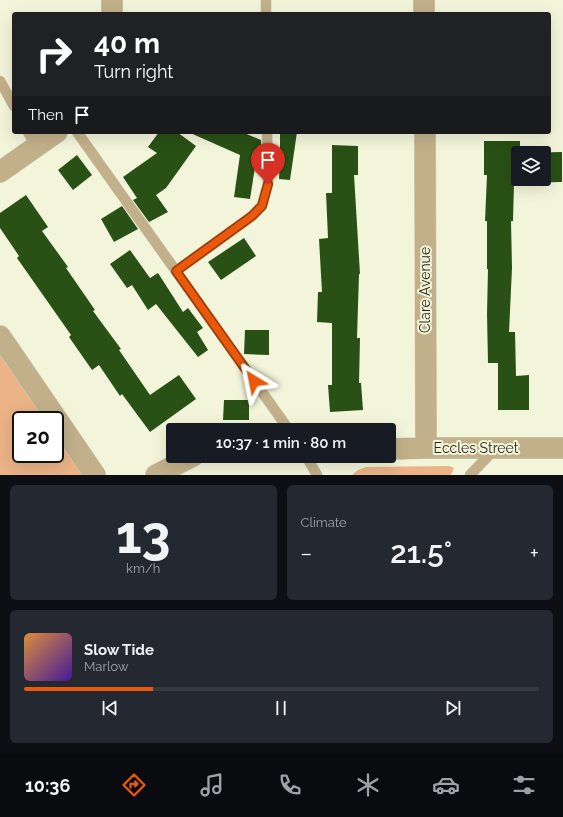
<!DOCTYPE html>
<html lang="en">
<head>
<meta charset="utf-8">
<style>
  :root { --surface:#171b24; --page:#242831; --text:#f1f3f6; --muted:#9ea1a6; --line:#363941; --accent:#ea580c }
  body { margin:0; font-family:Raleway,sans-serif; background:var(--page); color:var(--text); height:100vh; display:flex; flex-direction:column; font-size:15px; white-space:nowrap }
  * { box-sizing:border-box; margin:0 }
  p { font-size:13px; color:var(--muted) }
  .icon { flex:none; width:22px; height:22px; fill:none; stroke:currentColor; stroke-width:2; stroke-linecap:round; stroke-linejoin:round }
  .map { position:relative; height:475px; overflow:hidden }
  .side { display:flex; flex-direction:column; gap:10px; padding:10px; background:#0d0f14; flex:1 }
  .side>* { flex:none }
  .guide { position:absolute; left:12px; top:12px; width:539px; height:122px; border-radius:4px; box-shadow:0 4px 16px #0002; background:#202124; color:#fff; overflow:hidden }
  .tools { position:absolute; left:511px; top:146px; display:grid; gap:8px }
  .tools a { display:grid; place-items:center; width:40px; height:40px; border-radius:4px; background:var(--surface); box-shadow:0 4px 16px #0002; font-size:20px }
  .speed { position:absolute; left:12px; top:411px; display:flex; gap:8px; font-size:20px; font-weight:700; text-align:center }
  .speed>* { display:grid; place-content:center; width:52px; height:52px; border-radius:50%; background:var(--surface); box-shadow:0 4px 16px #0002; line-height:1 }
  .speed .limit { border:2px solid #111; border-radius:6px; background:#fff; color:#111 }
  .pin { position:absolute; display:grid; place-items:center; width:34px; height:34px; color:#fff; margin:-41px -17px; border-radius:50% 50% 50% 0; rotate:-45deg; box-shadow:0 0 4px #0007 }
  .pin .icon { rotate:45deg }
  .me { position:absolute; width:44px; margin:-22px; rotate:325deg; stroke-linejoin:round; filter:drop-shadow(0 0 3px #0008) }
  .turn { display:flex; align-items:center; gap:14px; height:84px; padding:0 16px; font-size:18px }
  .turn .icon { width:52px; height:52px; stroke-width:2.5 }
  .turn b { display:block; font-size:28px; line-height:34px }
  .then { display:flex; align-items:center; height:38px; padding:0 16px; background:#0003; gap:8px; font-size:15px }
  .big { font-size:30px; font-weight:600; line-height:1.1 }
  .side .card { flex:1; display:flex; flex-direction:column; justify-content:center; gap:6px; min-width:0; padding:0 14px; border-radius:6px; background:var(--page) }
  .side .dial { align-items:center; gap:0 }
  .dial b { font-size:52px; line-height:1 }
  .song { display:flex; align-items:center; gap:12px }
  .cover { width:48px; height:48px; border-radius:6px; background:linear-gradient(135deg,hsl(30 70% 55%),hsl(260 70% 35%)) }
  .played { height:4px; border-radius:2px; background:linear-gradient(90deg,var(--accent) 25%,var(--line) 25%) }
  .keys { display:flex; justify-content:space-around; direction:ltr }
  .heat { display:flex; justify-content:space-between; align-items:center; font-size:22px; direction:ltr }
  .side .tiles { flex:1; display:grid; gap:10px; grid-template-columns:1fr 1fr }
  .card:last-child { grid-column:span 2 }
  .trip { position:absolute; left:166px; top:423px; width:230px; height:40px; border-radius:4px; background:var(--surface); box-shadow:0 4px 16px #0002; font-weight:600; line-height:40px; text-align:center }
  .tab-bar { display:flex; height:64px; justify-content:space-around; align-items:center; background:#090b0e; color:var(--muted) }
  .tab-bar .icon { width:28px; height:28px }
  .tab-bar .current { color:var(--accent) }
  .tab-bar b { font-size:18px; color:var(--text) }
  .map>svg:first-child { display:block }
  .green { fill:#ebb386; fill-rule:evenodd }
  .building { fill:#295015; fill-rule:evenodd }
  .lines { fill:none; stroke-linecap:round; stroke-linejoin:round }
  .lane-casing { stroke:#ced0b7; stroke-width:11 }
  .street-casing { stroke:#ced0b7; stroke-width:22 }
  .lane { stroke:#c2b08a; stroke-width:10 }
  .street { stroke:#c2b08a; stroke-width:21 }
  .route-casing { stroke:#983908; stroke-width:10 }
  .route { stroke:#ea580c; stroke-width:7 }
  .labels { text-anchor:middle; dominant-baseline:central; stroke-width:4; stroke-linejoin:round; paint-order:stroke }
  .street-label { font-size:14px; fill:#28281e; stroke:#f2f5d9 }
</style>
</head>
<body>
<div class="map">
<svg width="563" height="475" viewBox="0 0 563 475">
  <rect width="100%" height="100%" fill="#f2f5d9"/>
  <path class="green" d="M0,336L95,475H0ZM21,420H55V454H21Z
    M449,466L454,468L451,475H352L358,470L366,467Z"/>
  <path class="building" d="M159,132H177L196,146L166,188L156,195L168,212L149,222L133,200L137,198L123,177L157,153L148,147Z
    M188,132H242L261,140V155L257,154L250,199L234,197L240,155Z
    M280,132H297L290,180L279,179L280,157H274V146L280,148Z
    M484,141H520V153L562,152V182L514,183L513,221H511L512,268L509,332H515L516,376L529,375V410H498V363H488L487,314L488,269H487V221H485L487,175H484ZM518,153H544V179H518Z
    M332,145L358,146V175H354L360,274H359L357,338H360L359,383H361L363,410L330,412L328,385H332V323L317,322L318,292H322L319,239L328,238L326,193H332Z
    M77,155L92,175L73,190L58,170Z
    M26,195L48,227L42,231L68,267L66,268L95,310L93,311L121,349L119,350L150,395L179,375L196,399L150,432L122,394L120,396L99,365L92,370L69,337L71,335L17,258L19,256L0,228V213Z
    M122,206L138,229L114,242L101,219Z
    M244,238L256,256L221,280L208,262Z
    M130,250L150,278L158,273L183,312L188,308L203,328L197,332L208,350L198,357L156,304L148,310L132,285L127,288L110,264Z
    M245,330H269V355L244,354Z
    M224,400H249V420H223Z"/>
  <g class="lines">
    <defs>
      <path id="lane" d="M266,0V14
        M0,81L14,106
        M28,132L36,146
        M77,132L289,430
        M176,271L252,216L262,205L268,184L267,132
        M306,456L317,475
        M470,475L495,449"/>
      <path id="street" d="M112,0V14
        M424,0V14
        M425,132L426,448
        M0,172L57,132
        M0,336L95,475
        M389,449L426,448H563
        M156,475L193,456"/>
    </defs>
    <use href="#lane" class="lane-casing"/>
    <use href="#street" class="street-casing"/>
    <use href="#lane" class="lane"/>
    <use href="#street" class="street"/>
  </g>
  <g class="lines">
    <defs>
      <path id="route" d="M254,381L176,271L252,216L262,206L268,184"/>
    </defs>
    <use href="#route" class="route-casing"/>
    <use href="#route" class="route"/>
  </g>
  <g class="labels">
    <g class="street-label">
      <text transform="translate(425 290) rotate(-90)">Clare Avenue</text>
      <text x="476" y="448">Eccles Street</text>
    </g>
  </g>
</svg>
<div class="tools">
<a><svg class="icon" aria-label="layers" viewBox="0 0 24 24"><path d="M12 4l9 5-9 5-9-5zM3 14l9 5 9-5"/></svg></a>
</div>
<div class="speed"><div class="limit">20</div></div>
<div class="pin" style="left:268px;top:184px;background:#d93025"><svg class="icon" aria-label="arrive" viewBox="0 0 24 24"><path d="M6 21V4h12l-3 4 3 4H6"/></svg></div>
<svg class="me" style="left:254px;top:381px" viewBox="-20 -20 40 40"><path d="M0-17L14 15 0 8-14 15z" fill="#ea580c" stroke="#fff" stroke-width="4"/></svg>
<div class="trip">10:37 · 1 min · 80 m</div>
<div class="guide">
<div class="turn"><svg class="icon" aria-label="right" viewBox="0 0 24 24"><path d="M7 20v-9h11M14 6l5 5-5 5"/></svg><div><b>40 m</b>Turn right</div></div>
<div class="then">Then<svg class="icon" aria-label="arrive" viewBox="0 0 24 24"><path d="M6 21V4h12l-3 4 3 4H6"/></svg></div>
</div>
</div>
<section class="side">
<div class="tiles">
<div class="card dial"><b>13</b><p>km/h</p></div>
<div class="card"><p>Climate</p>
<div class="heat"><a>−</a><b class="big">21.5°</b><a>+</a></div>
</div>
<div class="card">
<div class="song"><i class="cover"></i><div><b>Slow Tide</b><p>Marlow</p></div></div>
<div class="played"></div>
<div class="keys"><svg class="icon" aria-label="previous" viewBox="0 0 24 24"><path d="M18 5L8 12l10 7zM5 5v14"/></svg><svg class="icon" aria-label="pause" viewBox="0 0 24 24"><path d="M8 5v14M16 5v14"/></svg><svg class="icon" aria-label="next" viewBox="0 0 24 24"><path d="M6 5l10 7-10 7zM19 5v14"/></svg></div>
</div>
</div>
</section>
<nav class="tab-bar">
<b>10:36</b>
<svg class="icon current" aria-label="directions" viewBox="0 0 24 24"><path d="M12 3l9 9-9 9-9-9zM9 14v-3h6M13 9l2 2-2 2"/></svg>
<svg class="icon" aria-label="music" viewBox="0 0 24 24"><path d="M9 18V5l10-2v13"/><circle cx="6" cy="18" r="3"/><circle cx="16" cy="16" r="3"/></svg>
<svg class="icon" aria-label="phone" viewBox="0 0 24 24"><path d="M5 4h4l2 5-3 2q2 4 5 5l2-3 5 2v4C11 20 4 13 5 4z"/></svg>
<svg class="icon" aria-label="climate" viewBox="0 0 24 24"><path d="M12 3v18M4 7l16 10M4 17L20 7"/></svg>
<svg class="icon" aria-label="car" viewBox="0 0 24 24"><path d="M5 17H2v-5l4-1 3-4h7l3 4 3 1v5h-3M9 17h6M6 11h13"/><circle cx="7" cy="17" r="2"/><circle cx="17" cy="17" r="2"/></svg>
<svg class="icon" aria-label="filters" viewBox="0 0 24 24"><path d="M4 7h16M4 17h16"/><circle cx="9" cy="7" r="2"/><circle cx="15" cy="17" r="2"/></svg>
</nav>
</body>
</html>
